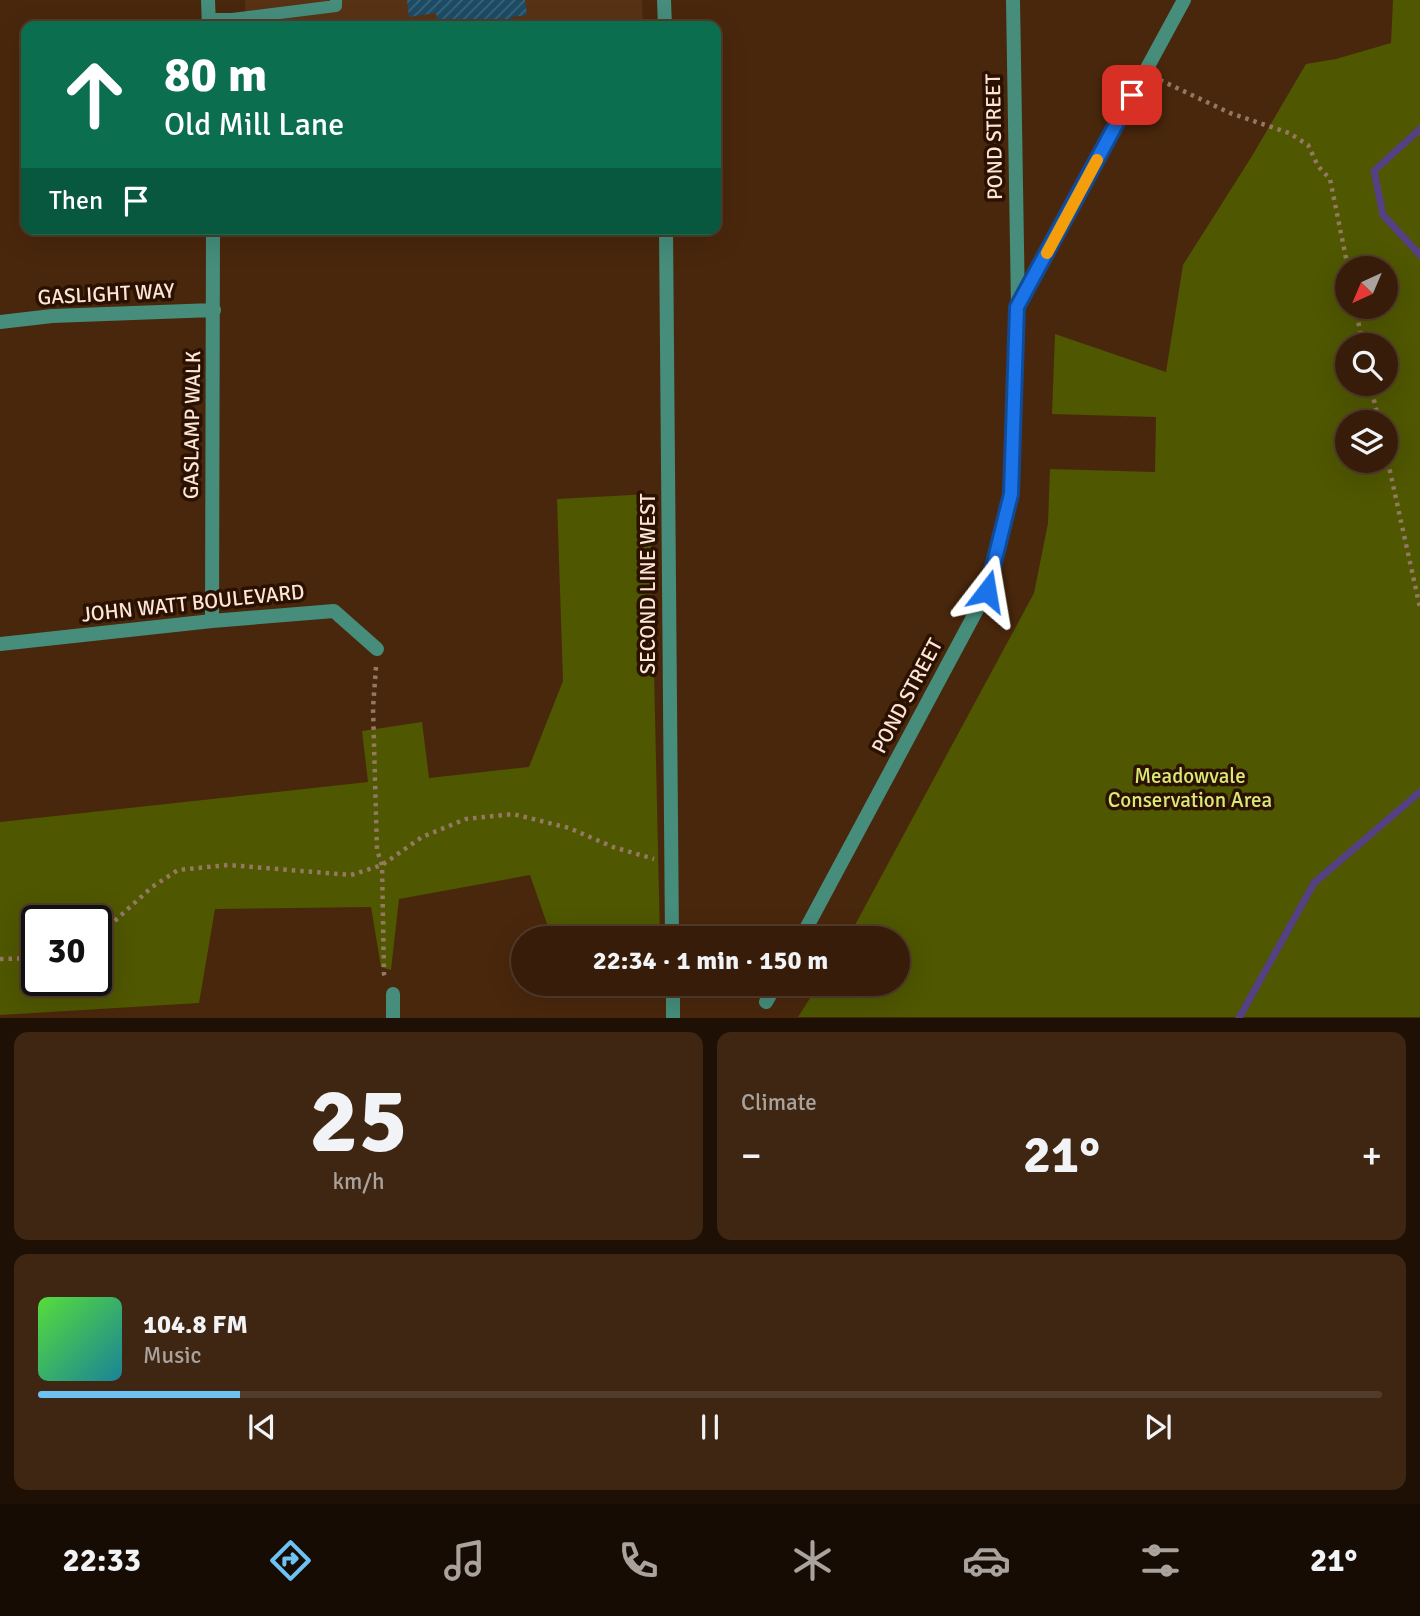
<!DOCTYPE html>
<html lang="en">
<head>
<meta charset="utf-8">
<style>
  :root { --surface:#371d09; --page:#3e2612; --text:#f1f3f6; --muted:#aaa29c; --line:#513b2a; --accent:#6dc2f3 }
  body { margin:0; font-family:Signika,sans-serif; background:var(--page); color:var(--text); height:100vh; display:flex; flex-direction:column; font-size:26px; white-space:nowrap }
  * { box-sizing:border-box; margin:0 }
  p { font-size:23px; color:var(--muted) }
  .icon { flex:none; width:38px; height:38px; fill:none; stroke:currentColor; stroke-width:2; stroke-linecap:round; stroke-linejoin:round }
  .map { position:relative; height:1018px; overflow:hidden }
  .panel { display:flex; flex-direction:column; gap:14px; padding:14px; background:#1e1005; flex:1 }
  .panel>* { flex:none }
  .guide { position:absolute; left:21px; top:21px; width:700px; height:214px; border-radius:14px; box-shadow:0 7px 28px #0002,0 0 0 2px var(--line); background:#0b6e4f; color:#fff; overflow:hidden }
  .needle { width:46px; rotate:224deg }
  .fabs { position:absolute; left:1335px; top:256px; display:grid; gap:14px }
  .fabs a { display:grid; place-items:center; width:63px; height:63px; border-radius:50%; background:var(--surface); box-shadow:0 7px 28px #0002,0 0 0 2px var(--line); font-size:35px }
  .speed { position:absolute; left:21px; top:905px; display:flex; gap:14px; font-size:35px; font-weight:700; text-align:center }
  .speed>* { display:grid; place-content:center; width:91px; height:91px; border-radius:50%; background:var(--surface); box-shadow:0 7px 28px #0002,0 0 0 2px var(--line); line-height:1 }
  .speed .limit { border:4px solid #111; border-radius:10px; background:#fff; color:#111 }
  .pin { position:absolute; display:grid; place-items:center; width:60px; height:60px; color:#fff; margin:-30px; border-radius:14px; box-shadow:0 4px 10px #0006 }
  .me { position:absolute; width:77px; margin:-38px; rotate:14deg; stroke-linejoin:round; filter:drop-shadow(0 0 5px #0008) }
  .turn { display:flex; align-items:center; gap:24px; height:147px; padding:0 28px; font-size:32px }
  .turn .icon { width:91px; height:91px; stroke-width:2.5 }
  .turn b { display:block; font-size:49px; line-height:60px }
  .then { display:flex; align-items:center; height:66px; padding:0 28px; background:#0003; gap:14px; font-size:26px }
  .big { font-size:52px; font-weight:800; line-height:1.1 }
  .panel .tile { flex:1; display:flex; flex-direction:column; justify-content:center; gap:10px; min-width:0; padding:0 24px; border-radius:14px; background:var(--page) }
  .panel .dial { align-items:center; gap:0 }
  .dial b { font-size:91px; line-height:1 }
  .song { display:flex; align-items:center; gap:21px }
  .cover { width:84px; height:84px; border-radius:10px; background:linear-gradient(135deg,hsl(110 70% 55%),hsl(190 70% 35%)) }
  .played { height:7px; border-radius:4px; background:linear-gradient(90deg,var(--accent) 15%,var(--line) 15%) }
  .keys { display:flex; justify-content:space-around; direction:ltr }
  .heat { display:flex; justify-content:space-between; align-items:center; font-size:38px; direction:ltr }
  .panel .tiles { flex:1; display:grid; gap:14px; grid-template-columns:1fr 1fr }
  .tile:last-child { grid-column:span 2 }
  .trip { position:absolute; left:511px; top:926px; width:399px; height:70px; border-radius:35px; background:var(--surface); box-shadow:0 7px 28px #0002,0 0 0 2px var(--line); font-weight:800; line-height:70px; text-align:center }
  .dock { display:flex; height:112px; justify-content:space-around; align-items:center; background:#160c04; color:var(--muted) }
  .dock .icon { width:49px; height:49px }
  .dock .current { color:var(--accent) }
  .dock b { font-size:32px; color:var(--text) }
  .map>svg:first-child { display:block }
  .built { fill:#583215 }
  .park { fill:#4f5700; fill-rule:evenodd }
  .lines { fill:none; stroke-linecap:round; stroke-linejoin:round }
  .stream { stroke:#554084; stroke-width:7 }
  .building { fill:url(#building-hatch) }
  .path { stroke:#957862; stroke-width:4.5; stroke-dasharray:3.5 5; stroke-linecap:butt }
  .service { stroke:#468d7c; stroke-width:12 }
  .minor { stroke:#468d7c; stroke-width:14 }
  .route-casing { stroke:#114b97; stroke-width:18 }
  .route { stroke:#1a73e8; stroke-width:12 }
  .slow { stroke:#f59e0b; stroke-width:12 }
  .labels { text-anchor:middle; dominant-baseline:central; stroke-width:7; stroke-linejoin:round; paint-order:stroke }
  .street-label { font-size:21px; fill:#fde6d8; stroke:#2a1100 }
  .park-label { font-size:21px; fill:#daea77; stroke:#2a1100 }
</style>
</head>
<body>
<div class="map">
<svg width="1420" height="1018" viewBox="0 0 1420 1018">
  <defs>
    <pattern id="building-hatch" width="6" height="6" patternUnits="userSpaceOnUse" patternTransform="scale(1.75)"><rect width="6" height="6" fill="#1c4b65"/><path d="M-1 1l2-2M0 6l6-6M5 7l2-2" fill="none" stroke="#3e657a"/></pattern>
  </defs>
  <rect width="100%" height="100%" fill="#49270c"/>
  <path class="built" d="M245,0H642L643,26H246Z"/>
  <path class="park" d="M1393,0H1420V1017H798L819,984H898V938H848L1034,593L1048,523L1050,469L1155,472L1156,417L1052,414L1055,334L1166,372L1183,265L1252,156L1306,64L1336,59L1391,43ZM1348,268H1386V306H1348ZM1348,345H1386V383H1348ZM1348,422H1386V460H1348Z
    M650,494L660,938H552L530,875L399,899L391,970L381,967L371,907L215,909L199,1003L0,1015V822L368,782L362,731L422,722L429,778L529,767L563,681L557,499ZM37,920H96V980H37Z"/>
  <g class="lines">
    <path class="stream" d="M1420,129L1374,171L1383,215L1420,255
      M1239,1018L1314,883L1420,792"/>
  </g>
  <path class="building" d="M407,0H525L527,15L511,17L512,23L492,26H438L436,13L409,17Z"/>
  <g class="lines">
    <path class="path" d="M1160,80L1230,113L1289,133L1308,145L1318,166L1330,179L1348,268
      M495,229L497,233
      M1355,306L1363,345
      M1370,383L1379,422
      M1386,453L1420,608
      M376,667L373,708L377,850L382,865L384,974L386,979
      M96,938L152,887L178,870L228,865L351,875L382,865L422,837L466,819L513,814L569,828L613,847L654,859
      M0,959L37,958"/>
    <path class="service" d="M208,19H232L336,6V0"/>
    <path class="minor" d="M208,0L209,26
      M664,0L665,26
      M666,229L672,938
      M1018,306L1184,0
      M0,322L52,316L214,310
      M212,621L213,229
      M0,644L212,621L334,611L377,649
      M801,938L987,591L1011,494L1018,307L1013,0
      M673,984V1018
      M766,1002L776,984
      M393,1018V994"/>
  </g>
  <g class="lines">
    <defs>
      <path id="route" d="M987,591L1011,494L1017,307L1132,95"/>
    </defs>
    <use href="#route" class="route-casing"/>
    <use href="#route" class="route"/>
    <path class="slow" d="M1047,253L1097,160"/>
  </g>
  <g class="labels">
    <g class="street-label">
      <text transform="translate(994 137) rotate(-91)">POND STREET</text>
      <text transform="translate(106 294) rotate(-3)">GASLIGHT WAY</text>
      <text transform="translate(192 425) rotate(-89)">GASLAMP WALK</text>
      <text transform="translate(648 584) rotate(-90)">SECOND LINE WEST</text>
      <text transform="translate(193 603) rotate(-6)">JOHN WATT BOULEVARD</text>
      <text transform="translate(907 696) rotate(-62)">POND STREET</text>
    </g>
    <g class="park-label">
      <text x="1190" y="776">Meadowvale<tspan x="1190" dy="24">Conservation Area</tspan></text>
    </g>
  </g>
</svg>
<div class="fabs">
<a><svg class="needle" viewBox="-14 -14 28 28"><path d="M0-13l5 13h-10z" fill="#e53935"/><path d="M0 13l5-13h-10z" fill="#aaa29c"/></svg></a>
<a><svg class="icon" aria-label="search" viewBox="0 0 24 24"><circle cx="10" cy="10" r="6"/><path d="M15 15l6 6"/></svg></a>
<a><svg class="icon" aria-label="layers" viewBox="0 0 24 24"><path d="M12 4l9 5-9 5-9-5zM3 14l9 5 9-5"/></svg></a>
</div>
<div class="speed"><div class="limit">30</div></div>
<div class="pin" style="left:1132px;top:95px;background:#d93025"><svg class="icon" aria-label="arrive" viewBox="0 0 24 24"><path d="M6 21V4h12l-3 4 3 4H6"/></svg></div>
<svg class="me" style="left:987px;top:591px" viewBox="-20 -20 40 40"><path d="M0-17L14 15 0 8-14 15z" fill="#1a73e8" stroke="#fff" stroke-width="4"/></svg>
<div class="trip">22:34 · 1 min · 150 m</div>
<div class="guide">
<div class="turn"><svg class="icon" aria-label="ahead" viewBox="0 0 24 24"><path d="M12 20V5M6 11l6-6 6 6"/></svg><div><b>80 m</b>Old Mill Lane</div></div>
<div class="then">Then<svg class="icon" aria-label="arrive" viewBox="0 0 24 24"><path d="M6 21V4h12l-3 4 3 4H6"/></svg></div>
</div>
</div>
<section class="panel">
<div class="tiles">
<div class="tile dial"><b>25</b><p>km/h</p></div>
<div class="tile"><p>Climate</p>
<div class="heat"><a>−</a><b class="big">21°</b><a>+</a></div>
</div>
<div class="tile">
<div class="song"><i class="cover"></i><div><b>104.8 FM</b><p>Music</p></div></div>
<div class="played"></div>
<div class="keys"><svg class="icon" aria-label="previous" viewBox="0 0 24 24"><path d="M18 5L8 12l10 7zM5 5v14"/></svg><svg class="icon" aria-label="pause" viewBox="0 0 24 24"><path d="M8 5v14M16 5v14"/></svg><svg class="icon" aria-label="next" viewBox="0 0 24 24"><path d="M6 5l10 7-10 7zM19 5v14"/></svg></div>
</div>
</div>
</section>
<nav class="dock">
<b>22:33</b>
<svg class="icon current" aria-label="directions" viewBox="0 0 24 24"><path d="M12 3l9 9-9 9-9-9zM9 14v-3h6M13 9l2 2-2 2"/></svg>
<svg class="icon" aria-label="music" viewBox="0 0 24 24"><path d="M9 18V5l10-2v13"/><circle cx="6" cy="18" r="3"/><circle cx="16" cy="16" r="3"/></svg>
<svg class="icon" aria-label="phone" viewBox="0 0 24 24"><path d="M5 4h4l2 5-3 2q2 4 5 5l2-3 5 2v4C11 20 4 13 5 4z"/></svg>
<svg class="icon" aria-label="climate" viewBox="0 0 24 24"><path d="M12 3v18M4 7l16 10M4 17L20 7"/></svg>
<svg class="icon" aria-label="car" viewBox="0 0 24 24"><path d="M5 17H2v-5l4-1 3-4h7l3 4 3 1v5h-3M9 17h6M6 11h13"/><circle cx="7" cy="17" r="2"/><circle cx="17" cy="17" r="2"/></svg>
<svg class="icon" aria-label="filters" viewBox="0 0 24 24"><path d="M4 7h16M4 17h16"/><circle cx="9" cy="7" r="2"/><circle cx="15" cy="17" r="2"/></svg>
<b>21°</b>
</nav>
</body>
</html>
